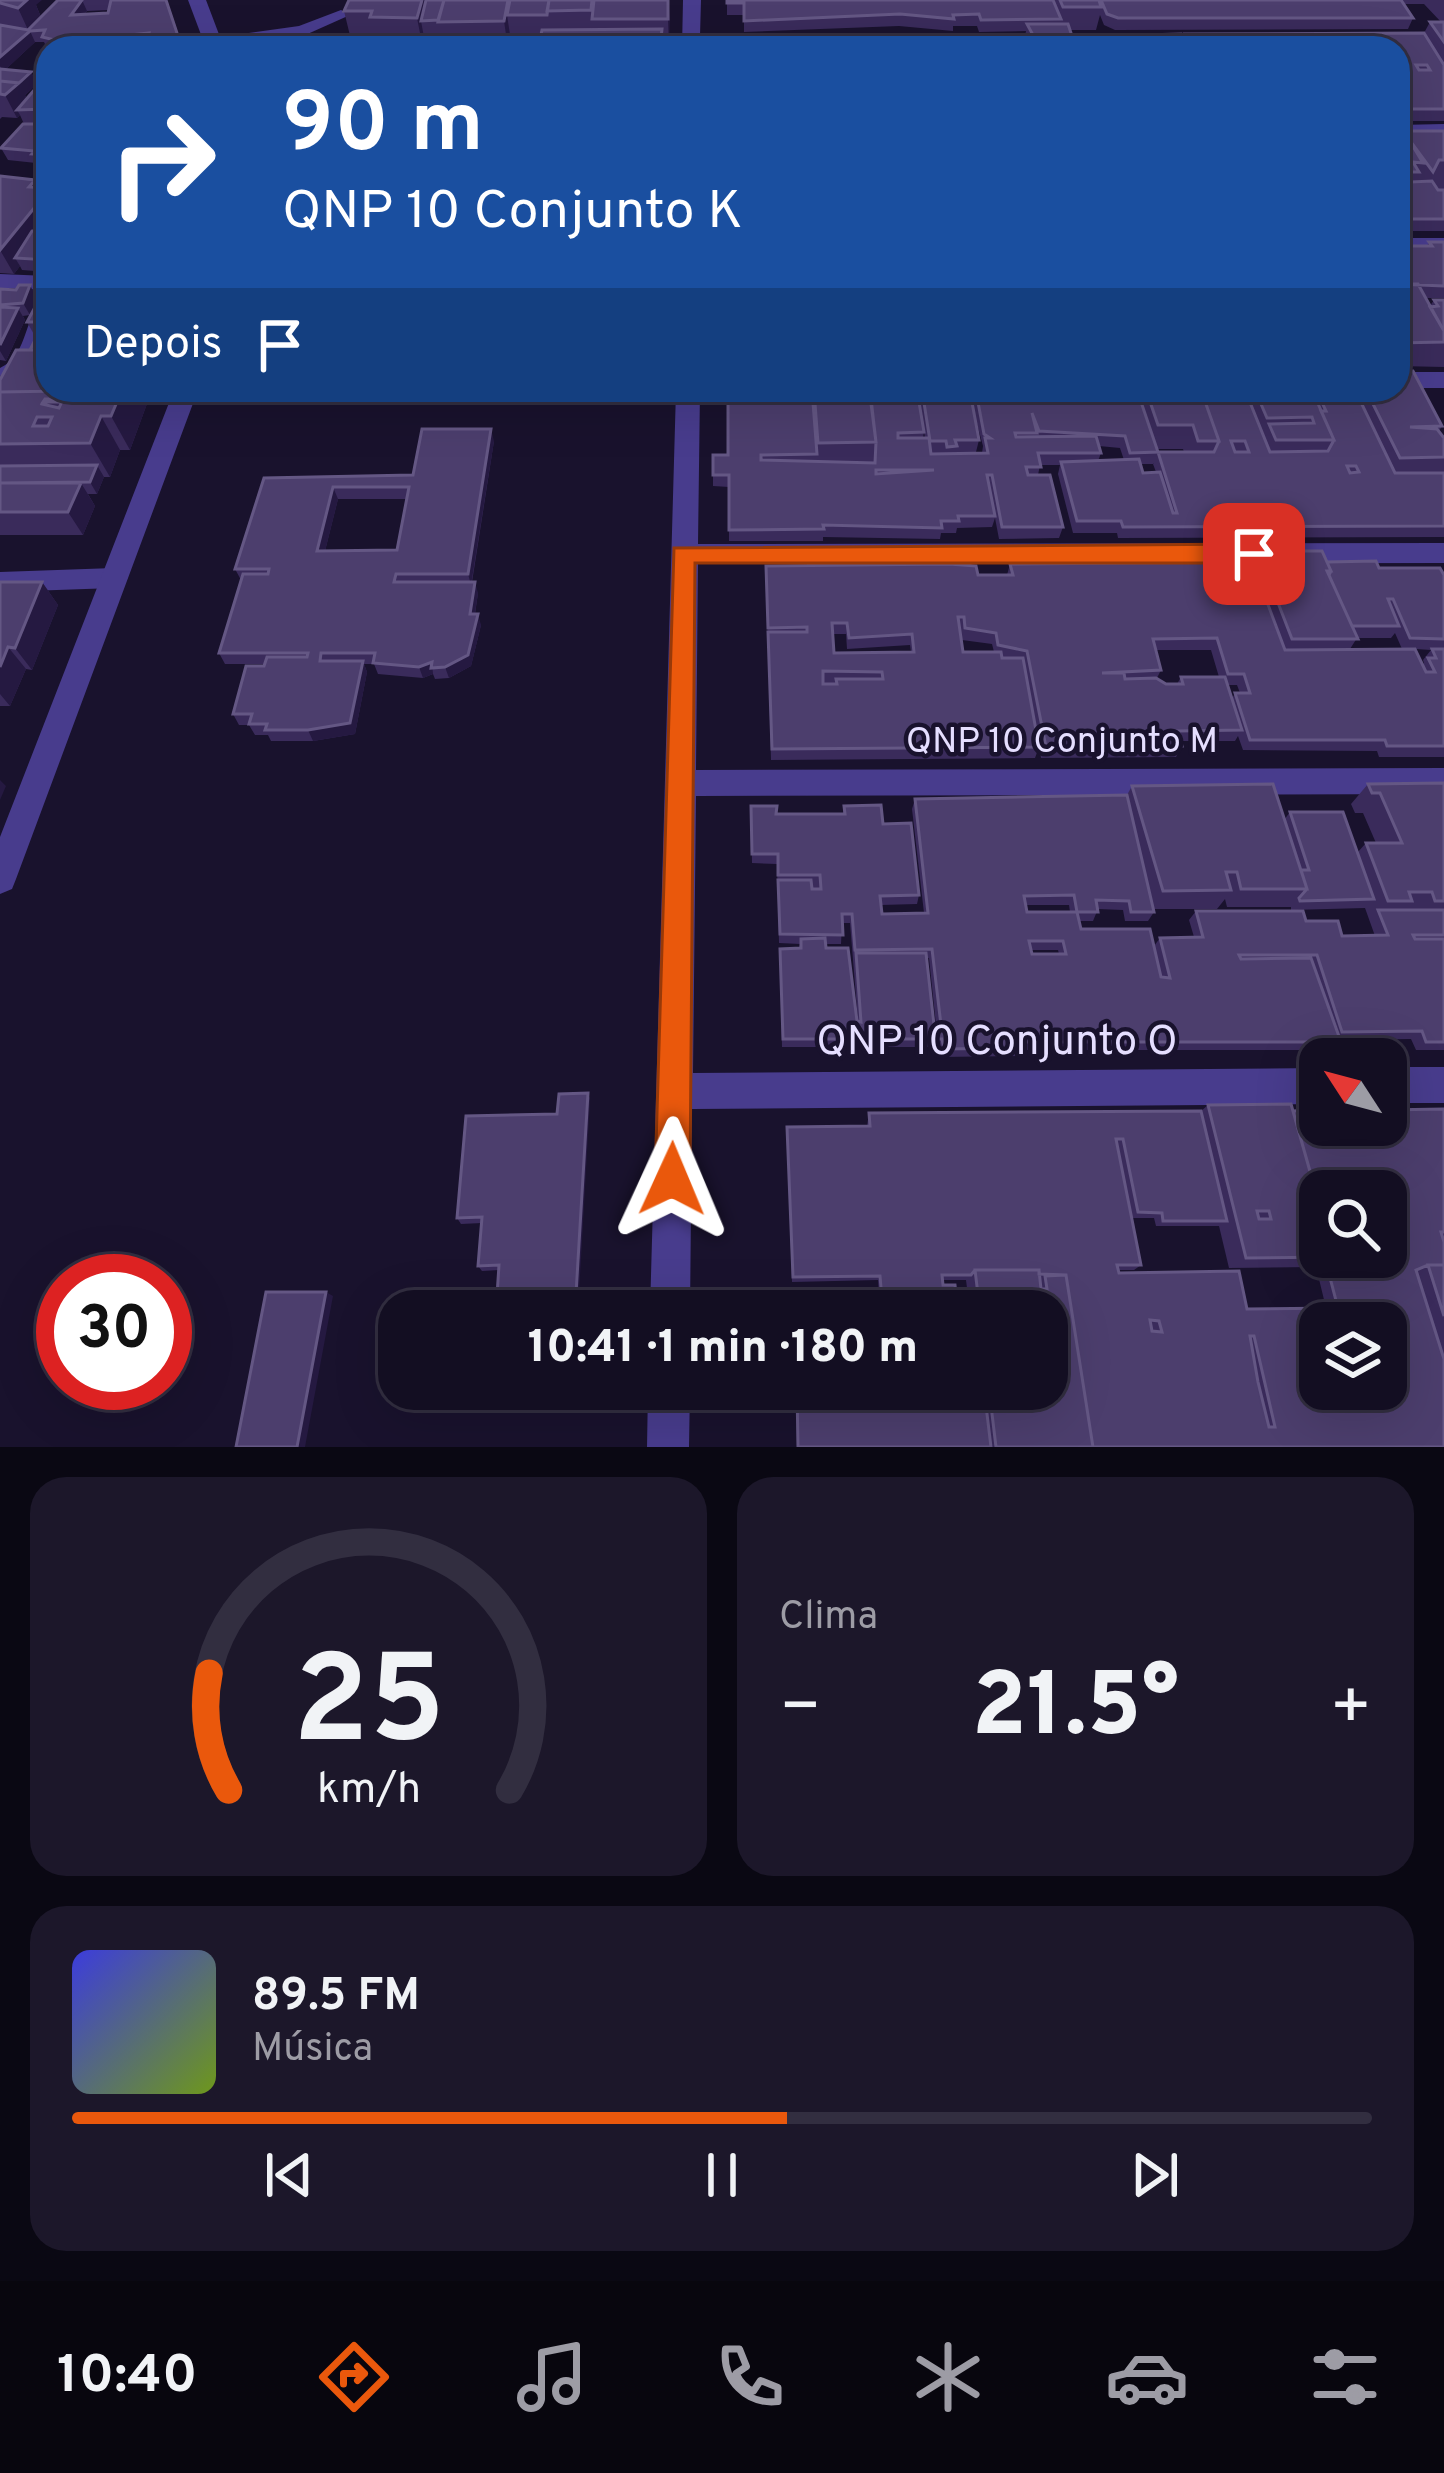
<!DOCTYPE html>
<html lang="pt">
<head>
<meta charset="utf-8">
<style>
  :root { --surface:#130e22; --page:#1c172a; --text:#f1f3f6; --muted:#9d9ca5; --line:#322e40; --accent:#ea580c }
  body { margin:0; font-family:Overpass,sans-serif; background:var(--page); color:var(--text); height:100vh; display:flex; flex-direction:column; font-size:45px; white-space:nowrap }
  * { box-sizing:border-box; margin:0 }
  p { font-size:39px; color:var(--muted) }
  .icon { flex:none; width:66px; height:66px; fill:none; stroke:currentColor; stroke-width:2; stroke-linecap:round; stroke-linejoin:round }
  .map { position:relative; height:1447px; overflow:hidden }
  .drawer { display:flex; flex-direction:column; gap:30px; padding:30px; background:#0a0813; flex:1 }
  .drawer>* { flex:none }
  .banner { position:absolute; left:36px; top:36px; width:1374px; height:366px; border-radius:36px; box-shadow:0 12px 48px #0002,0 0 0 3px var(--line); background:#1a4fa0; color:#fff; overflow:hidden }
  .needle { width:78px; rotate:306deg }
  .buttons { position:absolute; left:1299px; top:1038px; display:grid; gap:24px }
  .buttons a { display:grid; place-items:center; width:108px; height:108px; border-radius:24px; background:var(--surface); box-shadow:0 12px 48px #0002,0 0 0 3px var(--line); font-size:60px }
  .speed { position:absolute; left:36px; top:1254px; display:flex; gap:24px; font-size:60px; font-weight:700; text-align:center }
  .speed>* { display:grid; place-content:center; width:156px; height:156px; border-radius:50%; background:var(--surface); box-shadow:0 12px 48px #0002,0 0 0 3px var(--line); line-height:1 }
  .speed .limit { border:18px solid #d22; background:#fff; color:#111 }
  .pin { position:absolute; display:grid; place-items:center; width:102px; height:102px; color:#fff; margin:-51px; border-radius:24px; box-shadow:0 6px 18px #0006 }
  .me { position:absolute; width:132px; margin:-66px; rotate:1deg; stroke-linejoin:round; filter:drop-shadow(0 0 9px #0008) }
  .turn { display:flex; align-items:center; gap:42px; height:252px; padding:0 48px; font-size:54px }
  .turn .icon { width:156px; height:156px; stroke-width:2.5 }
  .turn b { display:block; font-size:84px; line-height:102px }
  .then { display:flex; align-items:center; height:114px; padding:0 48px; background:#0003; gap:24px; font-size:45px }
  .big { font-size:90px; font-weight:800; line-height:1.1 }
  .drawer .widget { flex:1; display:flex; flex-direction:column; justify-content:center; gap:18px; min-width:0; padding:0 42px; border-radius:36px; background:var(--page) }
  .drawer .dial { align-items:center; gap:0 }
  .dial svg { height:312px; overflow:visible; fill:none; stroke:var(--line); stroke-width:7; stroke-linecap:round; text-anchor:middle }
  .dial text { fill:var(--text); stroke:none }
  .song { display:flex; align-items:center; gap:36px }
  .cover { width:144px; height:144px; border-radius:18px; background:linear-gradient(135deg,hsl(240 70% 55%),hsl(80 70% 35%)) }
  .played { height:12px; border-radius:6px; background:linear-gradient(90deg,var(--accent) 55%,var(--line) 55%) }
  .keys { display:flex; justify-content:space-around; direction:ltr }
  .heat { display:flex; justify-content:space-between; align-items:center; font-size:66px; direction:ltr }
  .drawer .tiles { flex:1; display:grid; gap:30px; grid-template-columns:1fr 1fr }
  .widget:last-child { grid-column:span 2 }
  .trip { position:absolute; left:378px; top:1290px; width:690px; height:120px; border-radius:36px; background:var(--surface); box-shadow:0 12px 48px #0002,0 0 0 3px var(--line); font-weight:800; line-height:120px; text-align:center }
  .tab-bar { display:flex; height:192px; justify-content:space-around; align-items:center; background:#08060e; color:var(--muted) }
  .tab-bar .icon { width:84px; height:84px }
  .tab-bar .active { color:var(--accent) }
  .tab-bar b { font-size:54px; color:var(--text) }
  .map>svg:first-child { display:block }
  .lines { fill:none; stroke-linecap:round; stroke-linejoin:round }
  .minor { fill:#483c8d; fill-rule:evenodd }
  .tertiary { fill:#483c8d; fill-rule:evenodd }
  .wall { fill:#3a2b5b; fill-rule:evenodd }
  .shaded-wall { fill:#251941 }
  .building { fill:#4c3e6d; stroke:#645784; stroke-width:3; fill-rule:evenodd }
  .route { fill:#ea580c; stroke:#983908; stroke-width:3 }
  .labels { text-anchor:middle; dominant-baseline:central; stroke-width:9; stroke-linejoin:round; paint-order:stroke }
  .street-label { font-size:36px; fill:#e5deff; stroke:#19122d }
  .near-street-label { font-size:42px; fill:#e5deff; stroke:#19122d }
</style>
</head>
<body>
<div class="map">
<svg width="1444" height="1447" viewBox="0 0 1444 1447">
  <rect width="100%" height="100%" fill="#19122d"/>
  <g class="lines">
    <path class="minor" d="M683,0H701L700,36L823,35L832,40L823,45L682,48Z
      M1075,34H1183L1192,39L1183,44L1069,43L1066,39Z
      M1444,124V136L1398,137V125Z
      M1398,238H1444V250H1398Z
      M0,274L48,276V290L0,288Z
      M48,299C48,340 46,373 0,384V368C31,354 22,311 48,299Z
      M1398,372H1444V388H1398Z
      M676,390H700L698,544L1444,543V563L698,564L696,770L1444,768V794L696,796L693,1073L1320,1068V1104L692,1109L690,1311H650Z
      M114,568L128,578L114,588L0,592V572Z
      M1386,1067H1444V1103H1386Z
      M648,1389H690L689,1447H647Z"/>
    <path class="tertiary" d="M188,0H206L220,37L299,26L341,10L350,15L303,36L206,48Z
      M174,390H198L16,879L12,889L0,894V837Z"/>
  </g>
  <path class="wall" d="M0,0L36,5L41,17L58,0H167L183,48H48V63L42,51L47,48L44,42H35L6,69L31,72L37,84L25,95L27,99L48,83V178H44L36,163L8,160L1,148L24,124L20,115L17,118L2,117L0,119ZM109,10L108,13L85,14L87,11Z
    M669,0V48H353L344,11Z
    M727,0H1444V121H1398V48L1142,46L1145,35L1184,39L1185,34L1424,33L1430,22H1441L1424,4H1403L1413,18L1408,29L1115,30L1104,25L1100,15L1096,30H1070L1072,35L1116,40L1114,48H756L944,43L945,36H1025L1026,31L979,32L977,26H953V31L899,26L744,32V15H727Z
    M1398,131H1444V231H1398Z
    M0,176L48,188V272L22,270L20,266L14,274L0,273Z
    M1429,242H1444V298H1425L1430,306L1434,300H1444V367L1398,366V246H1427Z
    M30,285L36,298L30,315L23,316L25,320L6,361L0,360V289L16,290Z
    M48,309V390L148,401L130,450H120L110,477H104L97,494H88L95,506L83,535H0V376L30,350L36,338L27,322Z
    M757,390H870V396L924,432L923,438H925L919,399L921,390H1312L1316,399L1318,394H1345L1347,390H1398L1442,426L1439,431L1444,438V537L1118,538L1117,533H1073L1058,474L1060,465H1040L1038,475L1063,527L1059,538L999,539L995,518L992,527L957,528L956,533H941L940,539L823,537V541H729V487L713,486V455H728L757,398ZM973,409L983,446L982,453H955L976,452L979,440ZM1099,446L1120,448L1124,460L1098,461L1101,453ZM1157,449H1183L1184,452H1158L1153,464L1156,472L1143,473L1141,464H1153L1158,452Z
    M494,441L472,582L478,593L475,614L481,625L471,666L449,678L435,679L433,674L423,678L378,674L374,664H364L367,672L355,734L313,741H271L268,735H255L249,725H239L233,714L265,664H225L219,653L241,580L235,569L264,478L413,475ZM338,499H407L397,550L325,551Z
    M1258,551L1327,562L1444,575V757H1379L1377,751L1243,750L1238,736L1235,741H1181L1182,746L1176,757L1041,758L1036,727L1039,747L1035,758L771,760L766,566L1007,575L1010,564L1252,562ZM959,628L962,640L992,644L994,652H963ZM1395,633L1402,649H1350L1357,638H1391ZM833,634H846L847,649L910,645L911,652L834,653ZM1416,649L1431,650L1423,660L1424,663L1423,665ZM1156,650H1211L1219,677H1181L1177,684H1166L1157,678L1161,670ZM1227,685H1237L1240,693H1235L1232,699Z
    M0,582H42L58,605L32,670L26,669L10,706H0Z
    M1444,783V1050H1416L1411,1039L1340,1040L1341,1042L1331,1050H1023L1019,1056L940,1057L938,1047H782L780,949L799,948L800,944L779,943L777,864L752,863L751,806L776,814H843L844,806L883,824L919,895L917,904L881,905L882,914L924,913L912,809L915,799L1127,795L1132,786L1284,820L1290,812L1357,853L1366,843H1376L1363,813H1355L1351,804L1368,784ZM1225,899L1227,907H1291V910L1365,908L1375,936H1342L1306,921L1196,911L1189,920L1194,937L1160,938L1154,946L1081,929L1079,921H1093L1098,909L1123,910L1125,921H1148L1154,912L1153,909H1217ZM1026,905H1069L1070,912H1027ZM842,923H850L858,1021L826,944H841ZM1031,950H1058L1059,954H1032ZM926,958H929L936,1025H934Z
    M588,1093L590,1100L499,1270L482,1271L478,1266L482,1223L461,1224L457,1218L557,1114Z
    M1208,1105L1293,1111L1444,1109V1237H1442L1444,1242V1447H797L796,1389H1047V1311H880L878,1280L792,1282L787,1127L867,1126L869,1113L1201,1111ZM1320,1191H1386V1257H1320ZM1132,1218H1154L1156,1226H1219L1229,1268L1314,1267L1331,1259L1334,1270H1328L1318,1275L1326,1308L1247,1309L1119,1273L1118,1270H1134L1141,1265ZM942,1280H966L968,1296H956L943,1285ZM1320,1323H1386V1389Z"/>
  <path class="shaded-wall" d="M17,0H42L36,5L44,25L30,31L35,42L3,72L0,66V57L29,32L18,8Z
    M82,0L87,11L76,26L71,15Z
    M422,0H432L421,21L426,48H423L417,18Z
    M508,0H512L507,15L512,48H508L504,21Z
    M668,0L670,19L669,48L668,19Z
    M149,33L153,45L125,48H54L52,43Z
    M31,72L37,84L25,95L30,106L17,110L20,115L17,118L5,95Z
    M35,180L44,196L48,191V230L15,258L20,266L14,274L0,250L29,187Z
    M30,285L36,298L30,315L23,303Z
    M18,308L25,320L6,361L0,351V345Z
    M122,390H143L148,401L130,450L111,416Z
    M101,416L120,450L110,477L90,443Z
    M491,429L494,441L471,585L468,574Z
    M97,465L104,477L97,494L90,482Z
    M81,483L95,506L83,535L68,512Z
    M333,487L338,499L322,563L317,551Z
    M42,582L58,605L32,670L15,648Z
    M475,582L478,593L473,625L470,614Z
    M478,614L481,625L471,666L449,678L445,667Z
    M8,647L26,669L10,706L0,694V667Z
    M363,661L367,672L355,734L313,741L308,730Z
    M432,662L433,674L423,678L419,667Z
    M0,780L6,786L0,800Z
    M588,1093L590,1100L578,1311H575Z
    M326,1292L333,1296L305,1447H297Z"/>
  <path class="building" d="M0,0H27L18,8L0,3Z
    M58,0H82L71,15L108,13L111,0H166L179,39L160,40L158,45L161,48H102L115,43L147,41L149,33L52,43L55,40L42,37L45,30L30,31L0,57V25L28,30Z
    M349,0H422L417,18L370,17L372,11H344Z
    M426,0H444L438,20L421,21Z
    M444,0H508L504,21L438,22Z
    M510,0H549L547,15H507Z
    M549,0H592L591,10L547,11Z
    M594,0H668V19H592Z
    M727,0H1053L1061,19L981,20L979,14L953,15L954,19L900,14L744,21V3H727Z
    M1060,0H1099L1101,7H1063Z
    M1099,0H1401L1413,18H1118L1107,14L1101,0Z
    M1430,22H1444V42Z
    M1027,24H1068L1076,48H1040Z
    M662,29L660,48H654V39H540L542,30Z
    M1424,33L1444,65V109H1398V48H1192L1185,34ZM1416,65H1427L1430,70H1419Z
    M1181,34L1188,48H1151L1145,35Z
    M1025,35L1027,48H947L945,36Z
    M1072,35H1116V40L1104,41L1108,48H1076Z
    M941,36L946,48H756V41L785,42L784,37Z
    M377,37H437L433,48L431,40H378L376,48H374Z
    M538,39H654L653,48H537Z
    M378,40H431L429,48H376Z
    M0,69L31,72L19,83L0,81Z
    M0,81L19,83L5,95L0,94Z
    M41,82L48,83V109L17,110Z
    M23,124H48V136L34,151L1,148Z
    M1398,131H1444V160H1439L1433,172L1408,138L1423,163L1413,162L1419,172H1405L1411,182L1432,181L1438,190H1444V219H1398Z
    M48,136V155L32,154Z
    M0,176L35,180L29,187L48,188V191L0,250Z
    M48,228V260L15,258L32,231Z
    M1429,242H1444V286L1398,284V246H1432Z
    M1398,284H1418L1444,331V342L1398,343Z
    M19,285H30L23,303L0,305V289L16,290Z
    M1434,300H1444V331L1430,307L1438,306Z
    M0,307L18,308L0,345Z
    M34,309H48V322H27Z
    M48,333V350H30L38,334Z
    M16,350H48V390H132L127,401L122,390L0,392V380Z
    M1398,371H1413L1442,426L1410,427L1437,429L1444,438V457L1400,458L1366,390H1398Z
    M122,390L111,416H101L90,443L0,444V392ZM45,399H63L59,408L42,404ZM37,417H52L48,426H33Z
    M757,390H812L817,454L761,455V460L875,463L876,442L870,396H918L924,432L898,433V438H929L931,454L988,453L985,438H990L984,434L977,397H971L979,440H955L957,446L947,447L946,441H930L922,390H1137L1158,452L1130,453L1125,436L1039,431L1032,413L1037,433H1015L1016,437L1096,436L1101,453H1038L1041,467H1026L1028,475H1050L1063,527H1002L992,475H987L995,516H958L959,521H941L942,528L823,525L824,529L729,530V475H713V455H728V398H757ZM876,470H934L876,474Z
    M814,390H870L876,442L818,443Z
    M1146,390H1201L1219,441H1198L1193,425H1158Z
    M1201,390H1245L1270,452L1328,451L1334,440L1321,411H1326L1318,394H1357L1395,473H1444V526L1123,527L1121,521H1077L1061,462L1139,459L1143,473L1160,472L1173,513H1177L1158,452H1214L1219,441ZM1231,441H1245L1249,452H1235ZM1347,466H1356L1359,472L1350,473Z
    M1255,390H1312L1334,440H1276L1269,424L1314,423L1312,417L1267,418Z
    M45,399H63L61,402H43Z
    M422,429H491L468,574H396L394,582H475L470,614H478L468,655L445,667L431,668L432,662L419,667L373,663L375,653H321L320,661H363L350,723L308,730H265L267,724H249L252,714H233L246,666H264L267,657H307L308,653H219L243,574H268L269,569H235L264,478L413,475ZM333,487H409L397,550L317,551Z
    M97,465L90,482L0,483V466Z
    M0,483H81L68,512H0Z
    M1258,551H1322L1331,571H1327L1358,639H1292Z
    M1376,561L1379,568H1440L1444,575V639L1410,638L1393,599H1388L1399,626H1352L1329,575L1331,571L1327,562Z
    M1252,562L1285,650L1415,649L1426,672H1435L1428,658H1436L1432,649H1444V746H1387L1385,740H1250L1235,693H1250L1244,674H1228L1217,638L1153,639L1161,670L1102,673H1124L1125,679L1156,678L1166,684H1183L1181,677H1225L1242,730L1178,731L1182,746L1046,747L1027,651L998,645L996,633L965,628L964,617H958L963,652H1001L1002,658H1023L1039,747L772,749L768,632H807V627L768,628L766,566L949,564L976,566L978,575H1013L1010,564ZM832,623H847L849,638L912,634L914,652L834,653ZM823,671L882,672L883,679H836L837,684H823Z
    M0,582H42L15,648L8,647L0,667Z
    M1444,783V901H1435L1432,892H1409L1412,901H1388L1366,843H1402L1380,793H1372L1368,784Z
    M1273,784L1307,889H1241L1237,872H1226L1231,890L1163,891L1132,786Z
    M1127,795L1154,912H1131L1129,901L1096,900L1098,912H1077L1081,929H1150L1161,977L1170,978L1160,938L1203,937L1196,911H1303L1306,921H1338L1342,936L1388,935L1378,910H1444V935H1413L1415,939H1444V1042H1426L1422,1031L1342,1032L1317,955H1239L1241,959L1311,958L1341,1042H1022L1024,1048L944,1049L942,1039H783L780,949L801,948V939L825,938L826,948H848L857,1021L861,1022L856,953H926L934,1025H941L932,949L855,950L852,914H842L843,935L780,934L778,880H811L812,889H821L820,875H778V854H752L751,806H777L776,814H845L844,806L881,805L883,824L911,823L919,895L880,896L882,914L928,913L915,799ZM1074,895L1077,912H1027L1024,896ZM1029,941H1063L1066,954H1032Z
    M1290,812H1343L1374,899L1300,901L1299,898L1307,889L1301,870H1309Z
    M588,1093L575,1311H496L499,1265L478,1266L482,1217L457,1218L466,1116L557,1114L559,1094Z
    M1291,1104L1320,1207V1257H1334L1246,1258L1208,1105ZM1257,1211H1269L1271,1219H1259Z
    M1444,1109V1232H1441L1444,1242V1265H1428L1416,1270L1444,1359V1447H1093L1066,1275L1039,1274V1270H975L971,1275H942L943,1285H955L956,1296L973,1295L975,1311H883L880,1276L793,1277L787,1127L870,1126L869,1113L1201,1111L1227,1221H1163L1162,1213L1138,1212L1123,1139H1116L1141,1265H1117L1119,1273L1239,1271L1247,1309L1338,1308L1328,1270H1346L1342,1257H1386V1191H1320L1319,1203L1293,1111L1320,1110V1125H1386V1110ZM1150,1320L1159,1321L1162,1332L1152,1331ZM1320,1323H1386V1389H1320ZM1250,1336H1254L1275,1427H1269L1258,1382Z
    M1428,1265H1444V1316Z
    M975,1270H1039L1041,1289H1047L1045,1276L1066,1275L1093,1447H996L989,1389H1047V1311H980Z
    M266,1292H326L297,1447H236Z
    M797,1389H984L991,1447H798Z"/>
  <path class="route" d="M1254,544L1266,554L1254,563H695L690,1179L685,1191L672,1196L660,1191L655,1179L674,548Z"/>
  <g class="labels">
    <g class="street-label">
      <text x="1062" y="743">QNP 10 Conjunto M</text>
    </g>
    <g class="near-street-label">
      <text x="997" y="1043">QNP 10 Conjunto O</text>
    </g>
  </g>
</svg>
<div class="buttons">
<a><svg class="needle" viewBox="-14 -14 28 28"><path d="M0-13l5 13h-10z" fill="#e53935"/><path d="M0 13l5-13h-10z" fill="#9d9ca5"/></svg></a>
<a><svg class="icon" aria-label="search" viewBox="0 0 24 24"><circle cx="10" cy="10" r="6"/><path d="M15 15l6 6"/></svg></a>
<a><svg class="icon" aria-label="layers" viewBox="0 0 24 24"><path d="M12 4l9 5-9 5-9-5zM3 14l9 5 9-5"/></svg></a>
</div>
<div class="speed"><div class="limit">30</div></div>
<div class="pin" style="left:1254px;top:554px;background:#d93025"><svg class="icon" aria-label="arrive" viewBox="0 0 24 24"><path d="M6 21V4h12l-3 4 3 4H6"/></svg></div>
<svg class="me" style="left:672px;top:1179px" viewBox="-20 -20 40 40"><path d="M0-17L14 15 0 8-14 15z" fill="#ea580c" stroke="#fff" stroke-width="4"/></svg>
<div class="trip">10:41 · 1 min · 180 m</div>
<div class="banner">
<div class="turn"><svg class="icon" aria-label="right" viewBox="0 0 24 24"><path d="M7 20v-9h11M14 6l5 5-5 5"/></svg><div><b>90 m</b>QNP 10 Conjunto K</div></div>
<div class="then">Depois<svg class="icon" aria-label="arrive" viewBox="0 0 24 24"><path d="M6 21V4h12l-3 4 3 4H6"/></svg></div>
</div>
</div>
<section class="drawer">
<div class="tiles">
<div class="widget dial"><svg viewBox="0 0 100 80">
<path d="M14 69A42 42 0 1 1 86 69"/>
<path d="M14 69A42 42 0 0 1 9 39" stroke="#ea580c"/>
<text x="50" y="56" font-size="32" font-weight="700">25</text>
<text x="50" y="72" font-size="11">km/h</text>
</svg></div>
<div class="widget"><p>Clima</p>
<div class="heat"><a>−</a><b class="big">21.5°</b><a>+</a></div>
</div>
<div class="widget">
<div class="song"><i class="cover"></i><div><b>89.5 FM</b><p>Música</p></div></div>
<div class="played"></div>
<div class="keys"><svg class="icon" aria-label="previous" viewBox="0 0 24 24"><path d="M18 5L8 12l10 7zM5 5v14"/></svg><svg class="icon" aria-label="pause" viewBox="0 0 24 24"><path d="M8 5v14M16 5v14"/></svg><svg class="icon" aria-label="next" viewBox="0 0 24 24"><path d="M6 5l10 7-10 7zM19 5v14"/></svg></div>
</div>
</div>
</section>
<nav class="tab-bar">
<b>10:40</b>
<svg class="icon active" aria-label="directions" viewBox="0 0 24 24"><path d="M12 3l9 9-9 9-9-9zM9 14v-3h6M13 9l2 2-2 2"/></svg>
<svg class="icon" aria-label="music" viewBox="0 0 24 24"><path d="M9 18V5l10-2v13"/><circle cx="6" cy="18" r="3"/><circle cx="16" cy="16" r="3"/></svg>
<svg class="icon" aria-label="phone" viewBox="0 0 24 24"><path d="M5 4h4l2 5-3 2q2 4 5 5l2-3 5 2v4C11 20 4 13 5 4z"/></svg>
<svg class="icon" aria-label="climate" viewBox="0 0 24 24"><path d="M12 3v18M4 7l16 10M4 17L20 7"/></svg>
<svg class="icon" aria-label="car" viewBox="0 0 24 24"><path d="M5 17H2v-5l4-1 3-4h7l3 4 3 1v5h-3M9 17h6M6 11h13"/><circle cx="7" cy="17" r="2"/><circle cx="17" cy="17" r="2"/></svg>
<svg class="icon" aria-label="filters" viewBox="0 0 24 24"><path d="M4 7h16M4 17h16"/><circle cx="9" cy="7" r="2"/><circle cx="15" cy="17" r="2"/></svg>
</nav>
</body>
</html>
